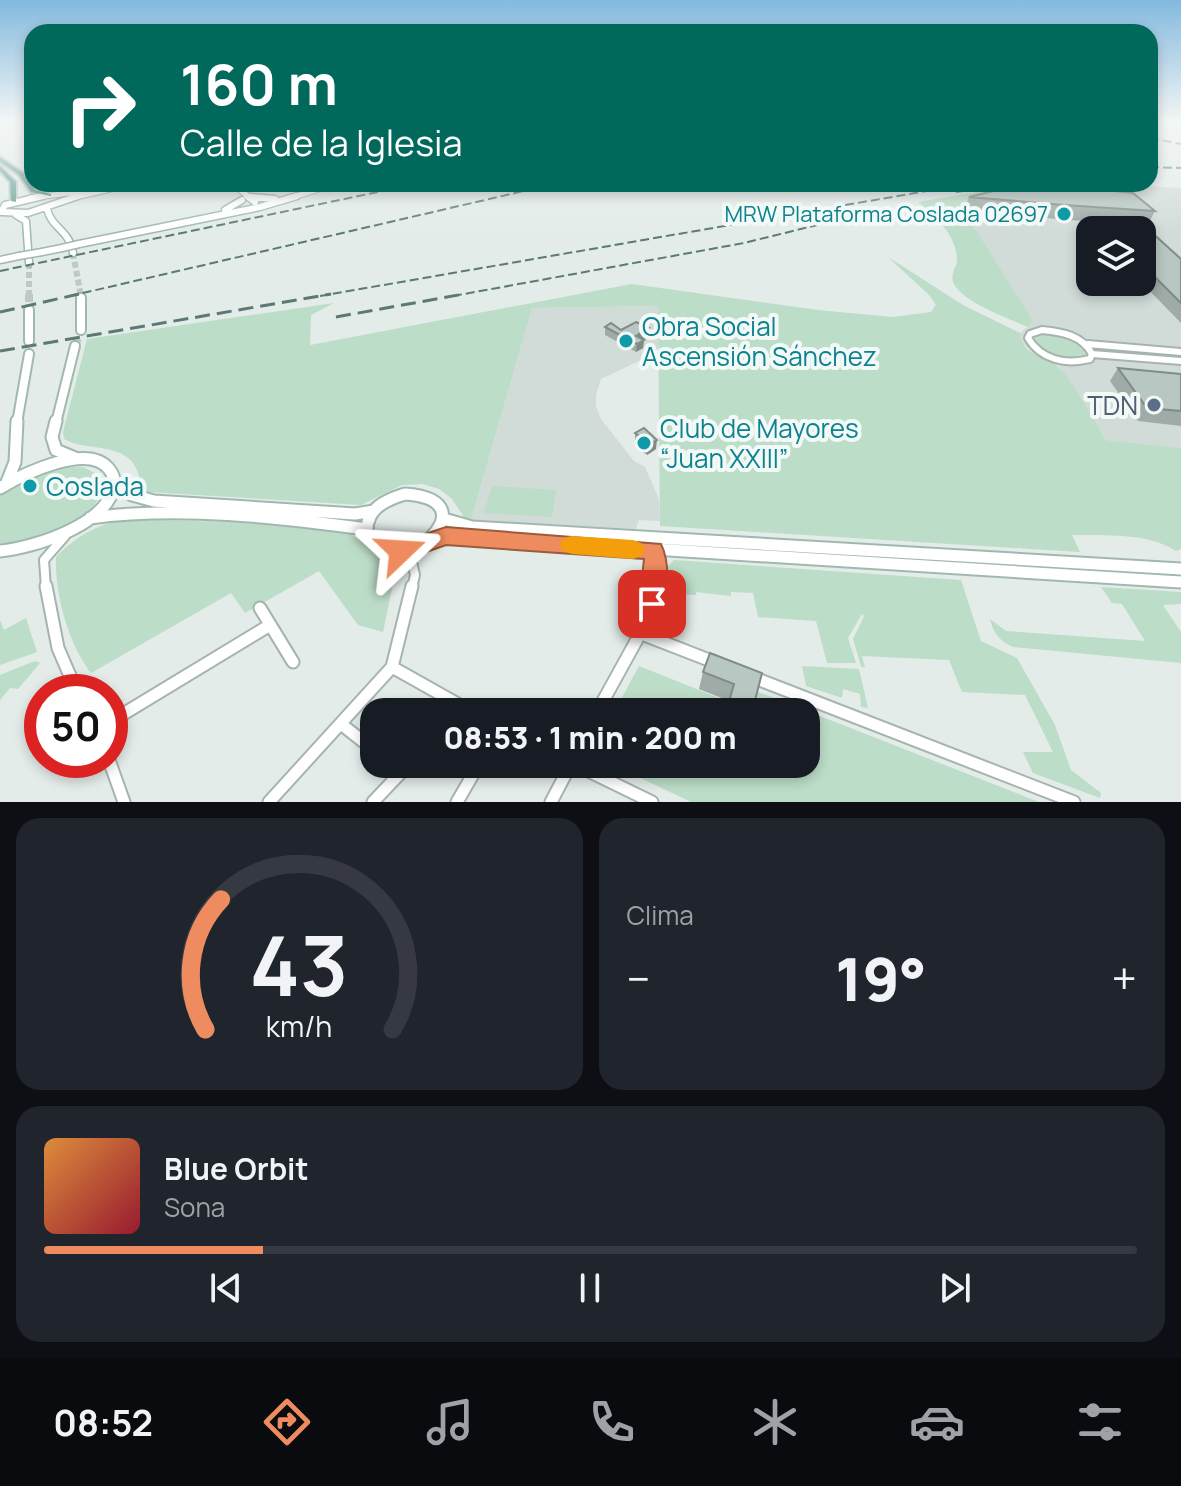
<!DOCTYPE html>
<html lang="es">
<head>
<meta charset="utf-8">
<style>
  :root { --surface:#171b24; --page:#20242c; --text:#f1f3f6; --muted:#9ea1a6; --line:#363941; --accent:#ef8c5f }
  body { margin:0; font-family:Manrope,sans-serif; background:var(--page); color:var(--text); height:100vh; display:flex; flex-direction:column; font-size:30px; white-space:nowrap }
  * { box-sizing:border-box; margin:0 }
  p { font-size:26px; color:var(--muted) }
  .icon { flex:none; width:44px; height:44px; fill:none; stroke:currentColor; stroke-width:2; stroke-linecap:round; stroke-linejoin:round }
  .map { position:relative; height:802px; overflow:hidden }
  .side { display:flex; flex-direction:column; gap:16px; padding:16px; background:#0d0f14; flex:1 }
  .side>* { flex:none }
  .hud { position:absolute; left:24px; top:24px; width:1134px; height:168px; border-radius:24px; box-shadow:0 4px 12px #0003; background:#00695c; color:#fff; overflow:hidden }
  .fabs { position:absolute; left:1076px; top:216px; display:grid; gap:16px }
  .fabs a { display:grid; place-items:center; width:80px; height:80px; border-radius:16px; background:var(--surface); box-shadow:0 4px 12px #0003; font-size:40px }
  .speed { position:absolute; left:24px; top:674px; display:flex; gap:16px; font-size:40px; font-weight:700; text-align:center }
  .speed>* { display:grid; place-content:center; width:104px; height:104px; border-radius:50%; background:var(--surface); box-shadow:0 4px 12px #0003; line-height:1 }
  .speed .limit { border:12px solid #d22; background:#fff; color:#111 }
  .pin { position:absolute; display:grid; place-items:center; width:68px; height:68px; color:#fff; margin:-34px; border-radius:16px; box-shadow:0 4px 12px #0006 }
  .me { position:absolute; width:88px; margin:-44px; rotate:70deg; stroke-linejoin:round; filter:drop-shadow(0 0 6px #0008) }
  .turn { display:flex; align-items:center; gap:28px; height:168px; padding:0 24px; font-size:36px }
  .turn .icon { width:104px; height:104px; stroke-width:2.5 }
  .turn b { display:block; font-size:56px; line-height:68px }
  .big { font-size:60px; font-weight:800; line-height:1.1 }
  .side .card { flex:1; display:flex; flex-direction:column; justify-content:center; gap:12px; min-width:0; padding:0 28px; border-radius:24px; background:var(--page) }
  .side .dial { align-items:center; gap:0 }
  .dial svg { height:208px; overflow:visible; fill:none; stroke:var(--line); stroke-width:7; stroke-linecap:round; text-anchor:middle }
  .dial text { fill:var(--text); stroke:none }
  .song { display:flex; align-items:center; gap:24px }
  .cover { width:96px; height:96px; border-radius:12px; background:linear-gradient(135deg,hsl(30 70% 55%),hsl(350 70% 35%)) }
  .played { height:8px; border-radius:4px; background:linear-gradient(90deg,var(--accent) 20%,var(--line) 20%) }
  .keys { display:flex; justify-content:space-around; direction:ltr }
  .heat { display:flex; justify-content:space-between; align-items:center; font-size:44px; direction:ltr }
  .side .tiles { flex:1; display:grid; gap:16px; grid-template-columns:1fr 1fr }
  .card:last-child { grid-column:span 2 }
  .trip { position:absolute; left:360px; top:698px; width:460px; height:80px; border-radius:24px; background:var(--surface); box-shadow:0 4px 12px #0003; font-weight:800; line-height:80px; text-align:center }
  .menu { display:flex; height:128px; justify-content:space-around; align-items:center; background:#090b0e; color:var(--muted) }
  .menu .icon { width:56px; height:56px }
  .menu .active { color:var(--accent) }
  .menu b { font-size:36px; color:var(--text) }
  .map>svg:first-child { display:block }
  .built { fill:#d1dcd8; fill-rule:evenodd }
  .green { fill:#bcddc7 }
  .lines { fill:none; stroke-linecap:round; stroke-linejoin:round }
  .secondary-tunnel-far1 { stroke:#bdc9c6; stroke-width:6; stroke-dasharray:6 3; stroke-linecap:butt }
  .secondary-tunnel { stroke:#bdc9c6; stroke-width:8; stroke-dasharray:8 4; stroke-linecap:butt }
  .street-far2-casing { stroke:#a6b4b0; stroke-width:10 }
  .street-far1-casing { stroke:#a6b4b0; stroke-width:12 }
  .street-casing { stroke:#a6b4b0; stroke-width:15 }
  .secondary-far3-casing { stroke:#a1b8b1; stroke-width:7 }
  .secondary-far2-casing { stroke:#a1b8b1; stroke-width:9 }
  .secondary-far1-casing { stroke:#a1b8b1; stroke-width:12 }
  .secondary-casing { stroke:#a1b8b1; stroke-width:15 }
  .primary-casing { stroke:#c1c9c7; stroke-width:4 }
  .street-far2 { stroke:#fff; stroke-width:6 }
  .street-far1 { stroke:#fff; stroke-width:8 }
  .street { stroke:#fff; stroke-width:11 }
  .secondary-far3 { stroke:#fff; stroke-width:5 }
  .secondary-far2 { stroke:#fff; stroke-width:6 }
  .secondary-far1 { stroke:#fff; stroke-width:8 }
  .secondary { stroke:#fff; stroke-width:11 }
  .primary { fill:#68a196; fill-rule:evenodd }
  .rail-far1 { stroke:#5d7973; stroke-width:2; stroke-dasharray:9 4; stroke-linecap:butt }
  .rail { stroke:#5d7973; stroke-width:3; stroke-dasharray:15 7; stroke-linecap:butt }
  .secondary-bridge-casing { stroke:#a1b8b1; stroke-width:9; stroke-linecap:butt }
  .secondary-bridge { stroke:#fff; stroke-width:6 }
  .wall { fill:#9eaba7 }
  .shaded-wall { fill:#818b88 }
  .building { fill:#b8c7c2; stroke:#818b88; stroke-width:2 }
  .route { fill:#ef8c5f; stroke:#9b5b3e; stroke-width:2 }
  .slow { fill:#f59e0b }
  .culture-dot { fill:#0f9aa8; stroke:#f3f9f6; stroke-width:3 }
  .service-dot { fill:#5c6f8a; stroke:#f3f9f6; stroke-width:3 }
  .labels { text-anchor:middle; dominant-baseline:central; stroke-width:8; stroke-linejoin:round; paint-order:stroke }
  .far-culture-label { font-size:22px; fill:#0d838f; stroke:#f3f9f6; text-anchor:end }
  .culture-label { font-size:26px; fill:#0d838f; stroke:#f3f9f6; text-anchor:start }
  .service-label { font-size:26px; fill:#4e5e75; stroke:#f3f9f6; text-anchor:end }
</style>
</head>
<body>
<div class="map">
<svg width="1181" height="802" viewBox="0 0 1181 802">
  <rect width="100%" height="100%" fill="#e3ece9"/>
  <path class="built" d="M1109,184L1181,188V448L1106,440L1059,366L1033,353L1021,342L1020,333L1032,323L961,207L1004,198L1130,201ZM1090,230H1142V282H1090Z
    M659,306L658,352L601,379L596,395V406L601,419L634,461L645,467L659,499L660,521L639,520L636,529L471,520L532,308Z"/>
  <path class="green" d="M1022,184H1109L1131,202L1005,198L961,207L1030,316L1032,323L1028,327C1008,318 961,302 953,282C950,273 958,266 957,258C955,233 935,216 918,202Z
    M888,257L963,305L1020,333C1021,354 1042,355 1056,365C1069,373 1096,425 1106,440L1181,448V549L1176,551C1147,532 1105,536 1072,535L1080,552L660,526L658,306L532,308L471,520L464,517L452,499L439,489L423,484L402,485L361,505L147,492C138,482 140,467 128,458C111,444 84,450 64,439L63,432L87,339L334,303L311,315L310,345L632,284L818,310L892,317L931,312L936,305L929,295Z
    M1047,333L1079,342L1087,354C1071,364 1043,356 1035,339Z
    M64,467H83L101,476C114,517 30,545 0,543V495L19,482Z
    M492,486L556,490L552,517L484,513Z
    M124,519L234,522L346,531L370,547L398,560L383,632L358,625L319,571L245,613L231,593L91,673C68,643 55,595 56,557C75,537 96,525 124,519Z
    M674,560L961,580L981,641L1017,658L1055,725L1071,770L1101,793L1100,798L1033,773L1023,752H1053L1025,695L962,692L949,660L862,656L865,668L861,666L853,639L864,616L862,614L848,638L856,663H827L816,621L758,617L753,593L731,592V596L696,592V595L672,594L674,635L661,629L668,566Z
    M1101,587L1181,592V604L1163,605L1181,632V663L1013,647C1000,641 993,633 990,619L1006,631L1145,641L1122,604L1112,603Z
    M26,618L37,652L0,665V620L4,630Z
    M35,661L40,663L18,689L10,688L0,700V675Z
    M639,666L729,702L726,712H614Z
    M802,666L859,669L868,708L861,707L860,694L843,689L842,698L806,686Z
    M756,691L1039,802H691L611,764H806V712H751Z"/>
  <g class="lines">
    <path class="secondary-tunnel-far1" d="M73,253L81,296
      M29,263V296"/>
    <path class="secondary-tunnel" d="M29,294V310
      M80,294L81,298
      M75,346L81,330"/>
    <defs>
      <path id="street-far2" d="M1042,330C1062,332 1082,335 1092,354L1090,359C1066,365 1041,360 1028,338L1030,334Z
        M1088,344L1181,352
        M1092,354L1181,361"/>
      <path id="street-far1" d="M653,548V588
        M409,550L415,575L412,588
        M46,588L44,560L65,536"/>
      <path id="street" d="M46,586L58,648L77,692
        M260,608L293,662
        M642,634L714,662
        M392,667L472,712
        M752,677L1074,802
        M597,712L640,634L654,586
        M110,722L270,625
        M341,724L374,750
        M109,760L124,802
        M574,764L652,802
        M269,802L392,667L412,586
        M373,802L409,764
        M457,802L479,764
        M551,802L571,764"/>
      <path id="secondary-far3" d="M233,184L250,198
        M251,197L259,198
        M30,198L137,184
        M71,198L115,188
        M290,198L335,184"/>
      <path id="secondary-far2" d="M43,196L5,205L1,212L28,213L78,196
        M247,196L255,202
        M251,197L275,199
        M47,209C52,229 69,229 73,253
        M225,210L242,200
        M16,215L26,221L29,263
        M79,244L260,207L297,196
        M42,252L62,248
        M0,260L19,256"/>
      <path id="secondary-far1" d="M81,298V330
        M29,310V341
        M17,423L29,354
        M56,423L75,346"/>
      <path id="secondary" d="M56,421L52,437L56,450L75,458
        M7,482L15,462L17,421
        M114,483L132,495L154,501L355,514L374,511
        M0,488C23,474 88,442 109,469C113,474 115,480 114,486C107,525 33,548 0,551
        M405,494C498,500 392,592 367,532C366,509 385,500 405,494Z
        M90,518C180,506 276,517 366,529
        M444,519L472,527L1181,569
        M432,539L446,536L1181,582"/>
      <path id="primary" d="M0,157L23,173L35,190L51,194V196L31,192L19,175L0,162Z
        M0,166L16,182V202L11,201L10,182L0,171Z"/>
    </defs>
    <use href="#street-far2" class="street-far2-casing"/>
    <use href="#street-far1" class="street-far1-casing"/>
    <use href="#street" class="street-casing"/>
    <use href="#secondary-far3" class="secondary-far3-casing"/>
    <use href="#secondary-far2" class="secondary-far2-casing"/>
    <use href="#secondary-far1" class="secondary-far1-casing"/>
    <use href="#secondary" class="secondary-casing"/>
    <use href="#primary" class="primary-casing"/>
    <use href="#street-far2" class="street-far2"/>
    <use href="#street-far1" class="street-far1"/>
    <use href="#street" class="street"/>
    <use href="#secondary-far3" class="secondary-far3"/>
    <use href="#secondary-far2" class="secondary-far2"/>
    <use href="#secondary-far1" class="secondary-far1"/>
    <use href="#secondary" class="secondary"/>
    <use href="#primary" class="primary"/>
    <path class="rail-far1" d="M1150,138L1181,144
      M1150,167L1181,168
      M956,192L1016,184
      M0,271L416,184
      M70,296L554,184
      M320,296L967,184
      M453,296L744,243L878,210"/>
    <path class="rail" d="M0,312L79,294
      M336,317L464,294
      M0,351L331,294"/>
    <defs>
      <path id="secondary-bridge" d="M62,248L79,244
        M19,256L42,252"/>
    </defs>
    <use href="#secondary-bridge" class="secondary-bridge-casing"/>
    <use href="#secondary-bridge" class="secondary-bridge"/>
  </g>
  <path class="wall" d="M969,197L1155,211L1147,226L1057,219L964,211Z
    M1105,227L1149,230L1181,259V323L1141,282L1142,230H1103Z
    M605,327L621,330L649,328L648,337L644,340L643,348L636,352L605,335Z
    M1118,368L1181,374V426L1138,421L1110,381Z
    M635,433L656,449L647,455L641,451V447L635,442Z
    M703,672L762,673L729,701L699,689Z"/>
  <path class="shaded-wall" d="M649,328L648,337L636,344V336Z
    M644,340L643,348L636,352L637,344Z
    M657,440L656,449L647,455V446Z"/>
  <path class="building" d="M1010,187L1096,189L1133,193L1155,211L1064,205L969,197Z
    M1105,227L1149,230L1181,259V303L1142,264V230H1108Z
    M636,322L649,328L636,336L644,340L637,344L605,327L611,323L621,330Z
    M1118,368L1181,374V411L1147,408Z
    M644,428L657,440L647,446L642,442L645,440L635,433Z
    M710,653L762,673L752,712H726L734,684L703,672Z"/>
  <linearGradient id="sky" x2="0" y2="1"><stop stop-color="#83b9de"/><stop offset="0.52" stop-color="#f2f6f5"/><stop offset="1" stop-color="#f2f6f5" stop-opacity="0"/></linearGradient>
  <rect width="1181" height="233" fill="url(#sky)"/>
  <path class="route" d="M446,527L661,544C670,562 669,593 661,612L652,615L643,612L639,604L644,559L446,545L401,561L392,558L389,551L392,545Z"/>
  <path class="slow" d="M572,536L633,540L641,543L645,549L641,556L633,559L572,554L563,551L560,545L563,538Z"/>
  <g class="culture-dot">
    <circle cx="1064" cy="214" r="8"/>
    <circle cx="626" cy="341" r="8"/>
    <circle cx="644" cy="443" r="8"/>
    <circle cx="30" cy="486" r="8"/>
  </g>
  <circle class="service-dot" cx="1154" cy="405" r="8"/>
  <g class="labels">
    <g class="far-culture-label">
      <text x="1048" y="214">MRW Plataforma Coslada 02697</text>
    </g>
    <g class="culture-label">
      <text x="642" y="326">Obra Social<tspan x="642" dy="30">Ascensión Sánchez</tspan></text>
      <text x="660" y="428">Club de Mayores<tspan x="660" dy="30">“Juan XXIII”</tspan></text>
      <text x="46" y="486">Coslada</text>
    </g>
    <g class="service-label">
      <text x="1138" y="405">TDN</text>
    </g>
  </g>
</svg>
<div class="fabs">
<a><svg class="icon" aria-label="layers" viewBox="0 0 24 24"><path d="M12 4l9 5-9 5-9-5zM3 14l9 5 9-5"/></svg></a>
</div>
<div class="speed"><div class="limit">50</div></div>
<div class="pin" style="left:652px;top:604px;background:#d93025"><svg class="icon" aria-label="arrive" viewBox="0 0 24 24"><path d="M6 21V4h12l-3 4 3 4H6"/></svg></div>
<svg class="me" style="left:401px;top:551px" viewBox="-20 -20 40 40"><path d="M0-17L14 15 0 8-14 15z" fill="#ef8c5f" stroke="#fff" stroke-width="4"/></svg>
<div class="trip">08:53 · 1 min · 200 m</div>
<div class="hud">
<div class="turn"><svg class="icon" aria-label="right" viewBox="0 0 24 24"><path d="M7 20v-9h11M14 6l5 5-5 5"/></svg><div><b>160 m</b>Calle de la Iglesia</div></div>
</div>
</div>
<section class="side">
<div class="tiles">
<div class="card dial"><svg viewBox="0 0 100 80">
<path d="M14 69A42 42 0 1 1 86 69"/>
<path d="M14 69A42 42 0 0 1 20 19" stroke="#ef8c5f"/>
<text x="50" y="56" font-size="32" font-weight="700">43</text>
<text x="50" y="72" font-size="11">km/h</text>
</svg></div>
<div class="card"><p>Clima</p>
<div class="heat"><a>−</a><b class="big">19°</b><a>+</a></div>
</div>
<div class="card">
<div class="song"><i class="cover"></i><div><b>Blue Orbit</b><p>Sona</p></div></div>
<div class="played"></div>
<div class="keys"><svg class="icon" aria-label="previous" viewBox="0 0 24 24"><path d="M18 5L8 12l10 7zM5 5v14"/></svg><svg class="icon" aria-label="pause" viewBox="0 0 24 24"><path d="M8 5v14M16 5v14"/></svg><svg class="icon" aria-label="next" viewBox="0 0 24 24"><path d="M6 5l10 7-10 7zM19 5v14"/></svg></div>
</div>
</div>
</section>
<nav class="menu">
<b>08:52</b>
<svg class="icon active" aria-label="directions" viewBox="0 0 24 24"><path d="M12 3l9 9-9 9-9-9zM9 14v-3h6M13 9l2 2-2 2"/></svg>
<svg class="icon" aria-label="music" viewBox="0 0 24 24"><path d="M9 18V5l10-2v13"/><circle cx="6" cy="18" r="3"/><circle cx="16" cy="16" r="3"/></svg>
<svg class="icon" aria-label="phone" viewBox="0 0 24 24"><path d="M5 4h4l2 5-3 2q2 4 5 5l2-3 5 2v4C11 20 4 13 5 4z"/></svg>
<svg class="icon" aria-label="climate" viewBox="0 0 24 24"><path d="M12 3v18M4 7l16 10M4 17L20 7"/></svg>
<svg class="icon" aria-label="car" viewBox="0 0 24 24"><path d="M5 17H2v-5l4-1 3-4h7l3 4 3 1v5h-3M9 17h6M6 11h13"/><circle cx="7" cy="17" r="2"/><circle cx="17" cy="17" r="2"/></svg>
<svg class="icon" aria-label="filters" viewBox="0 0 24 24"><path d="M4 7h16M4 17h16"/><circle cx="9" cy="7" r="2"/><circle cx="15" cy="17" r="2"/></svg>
</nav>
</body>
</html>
